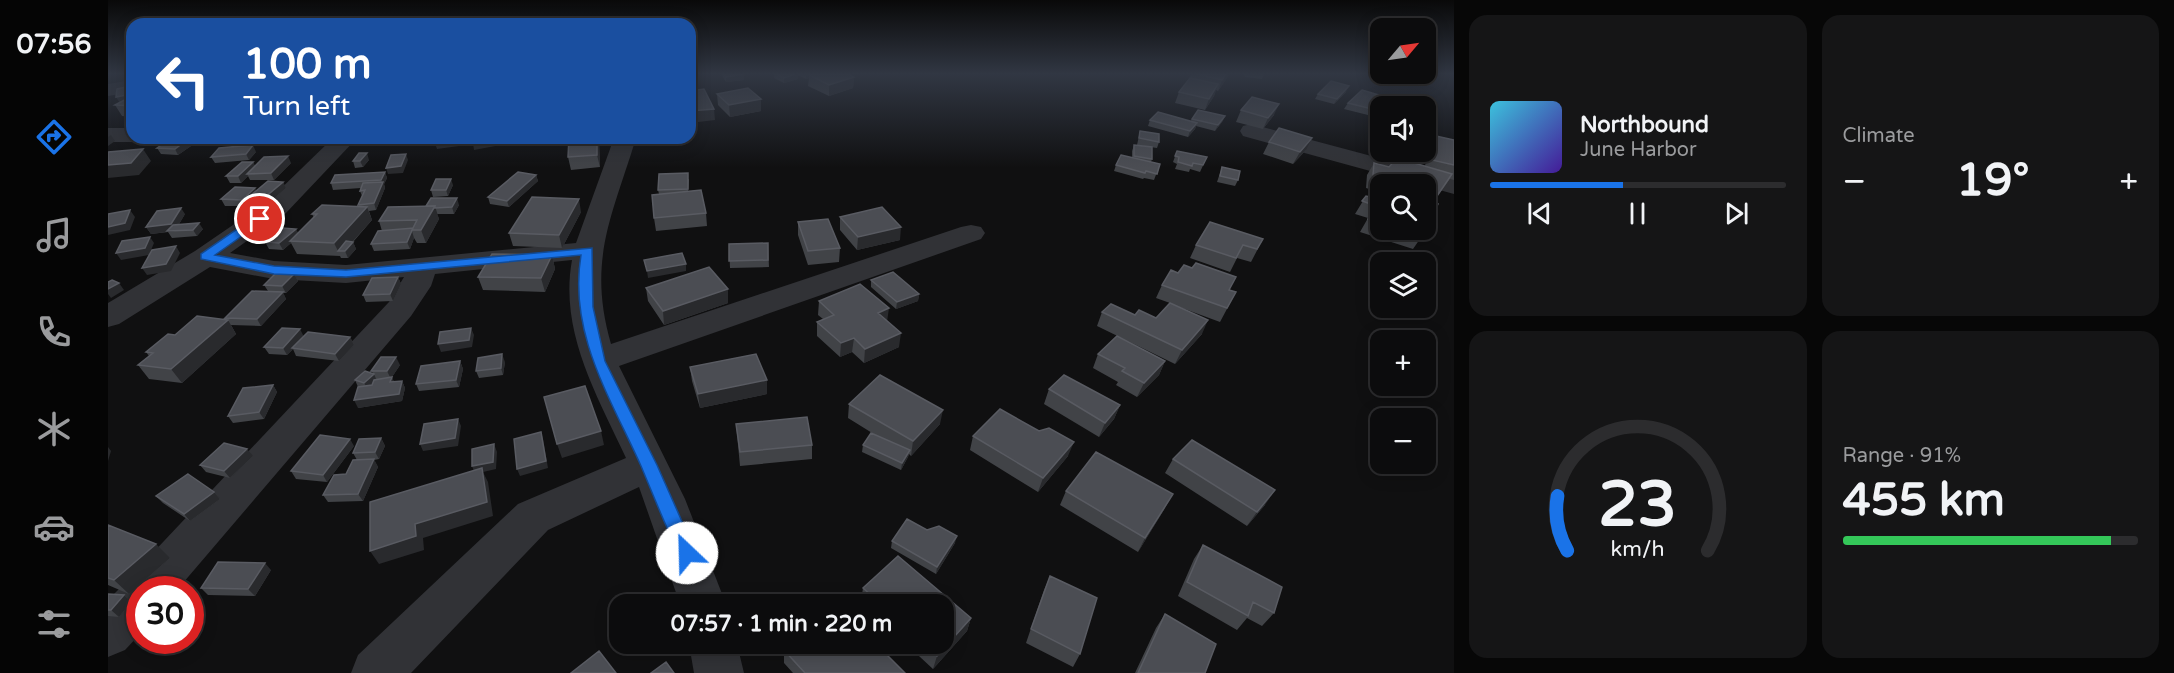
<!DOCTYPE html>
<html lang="en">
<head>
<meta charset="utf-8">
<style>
  :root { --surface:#0c0c0d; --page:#151516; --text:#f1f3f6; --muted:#9a9b9d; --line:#2c2c2e; --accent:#1a73e8 }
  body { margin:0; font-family:"Varela Round",sans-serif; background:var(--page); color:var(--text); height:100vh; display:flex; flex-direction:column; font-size:22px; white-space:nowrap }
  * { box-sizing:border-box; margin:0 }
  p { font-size:20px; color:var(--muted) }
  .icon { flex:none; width:33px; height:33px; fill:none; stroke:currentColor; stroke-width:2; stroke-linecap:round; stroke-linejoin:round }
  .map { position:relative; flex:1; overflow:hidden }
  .drawer { display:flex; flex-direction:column; gap:15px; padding:15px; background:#070707; width:720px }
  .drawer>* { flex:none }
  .guide { position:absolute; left:18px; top:18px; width:570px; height:126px; border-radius:18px; box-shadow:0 3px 15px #0003,0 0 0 2px var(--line); background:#1a4fa0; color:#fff; overflow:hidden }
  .needle { width:39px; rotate:61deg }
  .fabs { position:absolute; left:1262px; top:18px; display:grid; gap:12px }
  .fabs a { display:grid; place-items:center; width:66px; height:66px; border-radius:12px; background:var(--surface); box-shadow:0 3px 15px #0003,0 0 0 2px var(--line); font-size:30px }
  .speed { position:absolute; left:18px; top:576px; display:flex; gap:12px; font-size:30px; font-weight:700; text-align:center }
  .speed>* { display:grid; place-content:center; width:78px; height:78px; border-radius:50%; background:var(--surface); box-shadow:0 3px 15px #0003,0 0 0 2px var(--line); line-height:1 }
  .speed .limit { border:9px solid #d22; background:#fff; color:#111 }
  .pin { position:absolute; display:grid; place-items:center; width:51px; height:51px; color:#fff; margin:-26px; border:3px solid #fff; border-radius:50%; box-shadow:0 2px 6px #0007 }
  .me { position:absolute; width:66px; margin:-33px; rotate:336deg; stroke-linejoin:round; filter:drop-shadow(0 0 4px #0008) }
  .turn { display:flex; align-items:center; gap:21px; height:126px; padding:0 18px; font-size:27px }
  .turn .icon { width:78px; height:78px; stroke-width:2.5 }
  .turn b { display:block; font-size:42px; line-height:51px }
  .big { font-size:45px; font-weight:700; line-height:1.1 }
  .drawer .tile { flex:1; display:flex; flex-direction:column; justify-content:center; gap:9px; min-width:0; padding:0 21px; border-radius:18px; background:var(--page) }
  .drawer .dial { align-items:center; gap:0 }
  .dial svg { height:156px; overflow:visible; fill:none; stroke:var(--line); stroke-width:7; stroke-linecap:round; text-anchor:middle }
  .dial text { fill:var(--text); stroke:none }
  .song { display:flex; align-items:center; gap:18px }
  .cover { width:72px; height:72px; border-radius:9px; background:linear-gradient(135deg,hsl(190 70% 55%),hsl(260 70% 35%)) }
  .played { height:6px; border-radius:3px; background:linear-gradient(90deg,var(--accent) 45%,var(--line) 45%) }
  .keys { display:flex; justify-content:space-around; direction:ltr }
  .heat { display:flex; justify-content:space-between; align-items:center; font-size:33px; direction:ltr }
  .charge { height:9px; border-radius:4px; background:linear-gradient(90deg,#34c759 91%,var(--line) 0) }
  .drawer .tiles { flex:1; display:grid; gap:15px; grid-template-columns:repeat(2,1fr) }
  .trip { position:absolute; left:501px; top:594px; width:345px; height:60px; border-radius:18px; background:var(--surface); box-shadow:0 3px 15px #0003,0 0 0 2px var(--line); font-weight:700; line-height:60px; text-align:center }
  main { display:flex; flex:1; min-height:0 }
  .tab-bar { display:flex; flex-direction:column; width:108px; justify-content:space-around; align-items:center; background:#050505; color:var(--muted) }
  .tab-bar .icon { width:42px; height:42px }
  .tab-bar .selected { color:var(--accent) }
  .tab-bar b { font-size:27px; color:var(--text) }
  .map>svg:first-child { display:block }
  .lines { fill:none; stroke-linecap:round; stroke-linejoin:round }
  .street { fill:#313236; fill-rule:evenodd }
  .wall { fill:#414347; fill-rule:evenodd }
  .shaded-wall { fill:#292a2d }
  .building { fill:#4b4d53; stroke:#595b62; stroke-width:1.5 }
  .route { fill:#1a73e8; stroke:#114b97; stroke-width:1.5 }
</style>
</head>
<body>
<main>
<nav class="tab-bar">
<b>07:56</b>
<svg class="icon selected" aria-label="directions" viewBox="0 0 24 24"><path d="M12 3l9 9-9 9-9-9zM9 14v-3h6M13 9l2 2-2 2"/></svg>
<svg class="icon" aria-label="music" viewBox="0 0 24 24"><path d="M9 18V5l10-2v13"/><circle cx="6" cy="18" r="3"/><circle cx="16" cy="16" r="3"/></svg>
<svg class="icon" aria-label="phone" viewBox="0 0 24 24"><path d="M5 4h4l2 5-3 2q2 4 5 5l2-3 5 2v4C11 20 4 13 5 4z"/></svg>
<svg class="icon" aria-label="climate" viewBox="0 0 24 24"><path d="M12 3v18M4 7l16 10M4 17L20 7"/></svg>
<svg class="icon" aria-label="car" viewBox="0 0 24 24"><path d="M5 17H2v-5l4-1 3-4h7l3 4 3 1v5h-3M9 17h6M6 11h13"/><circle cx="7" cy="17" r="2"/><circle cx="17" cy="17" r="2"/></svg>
<svg class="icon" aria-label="filters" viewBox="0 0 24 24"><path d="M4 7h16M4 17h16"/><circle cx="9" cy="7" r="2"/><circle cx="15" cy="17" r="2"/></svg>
</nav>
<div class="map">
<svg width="1346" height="673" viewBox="0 0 1346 673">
  <rect width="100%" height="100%" fill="#101011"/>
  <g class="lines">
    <path class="street" d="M24,80V92L0,96V84Z
      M1143,124L1346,178V194L1135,136L1132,131L1135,126Z
      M0,128H24V138H33L24,142H0Z
      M225,138H249L178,213L122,253L166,261L238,265L468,243L506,138H528C504,217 479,260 503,344L853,227L863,225L873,227L877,233L873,239L511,366L577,499L618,604H572L531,487L440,530L303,673H243L250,655L410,504L518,458C489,395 451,332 464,260L327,274L323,286L303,316L69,590H32V634L17,650L0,657V600L16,584L21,582L24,575L281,302L296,277L238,283L166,279L102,267L11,324L0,327V303L87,251L160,201Z
      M581,644H629L636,673H586Z"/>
  </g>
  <path class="wall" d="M613,74H636V80L618,82Z
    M666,74H740L746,77L745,88L721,96L700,86L701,78L698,79L690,75V79L676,83L666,78Z
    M1083,74H1120L1119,78L1110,91L1108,90L1106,96L1097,110L1067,103L1071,92L1080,80Z
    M1136,74H1156L1154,79L1137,77Z
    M1294,74H1307L1304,77Z
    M24,86V117L14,116L7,105L12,102L8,97Z
    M1238,92L1226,104L1207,99L1210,94Z
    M609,94L653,99V111L622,117L610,105Z
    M1274,102L1260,115L1236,109L1240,103Z
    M1133,110L1166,115L1155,129L1128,122Z
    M1117,116L1114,122L1107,131L1088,126L1087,129L1080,137L1040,126L1042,120L1083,121L1084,119Z
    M1032,131L1051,142L1049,148L1029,145Z
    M1328,136L1346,140V180L1342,179L1325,202L1330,204L1314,236L1305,249L1252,232L1260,218L1247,214L1258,196L1267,198L1271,192L1258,188L1259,175L1266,163L1281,167L1289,158L1317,166L1321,148ZM1272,184H1317V230H1272Z
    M59,138H97L90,144H82L83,146L70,155L53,154L49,148L60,140Z
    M179,138H195L191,142L182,143Z
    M491,142L492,167L463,170L460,157Z
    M1161,142L1198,150L1185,164L1155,154Z
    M1026,145L1044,159L1043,162L1052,164L1046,180L1036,178L1035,179L1006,171L1008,165L1024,158V151Z
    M1069,151L1099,157L1092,172L1082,169L1081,172L1067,169L1069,164L1065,162Z
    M148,152L141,160L107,163L103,157Z
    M261,160L255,167L247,168L245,161Z
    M145,162L147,166L183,163L166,180H142L140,176L133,183H122L118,176Z
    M1114,167L1130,180L1127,186L1109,182Z
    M277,172L279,178L276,184L277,188L268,210L261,211L264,220L245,242L248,249L240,258H233L232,256L189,254L183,243L175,250L161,249L157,242L190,233L206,218L204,214L251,206L250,205L254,196L252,191L253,188L225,190L223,183Z
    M428,175L430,181L401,207L382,204L380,197Z
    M581,179L580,192L598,213L599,226L548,231L546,218L551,194L550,190Z
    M175,182L178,188L154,209H138L137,206H117L113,199L148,191Z
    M345,185L340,196L325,197L323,190Z
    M351,205L346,214H329L331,219L318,243H309L306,238L302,249L266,251L263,244L274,231L271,221L280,207Z
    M473,212L454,248L405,246L401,233Z
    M77,214L71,224L95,229L89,236L64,238L60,232L43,234L38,227Z
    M732,217L792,240L749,250L732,230Z
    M690,222L732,248L731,262L700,265L690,235Z
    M1155,239L1143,262L1129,258L1122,272L1082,258L1088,245Z
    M660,243L661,267L622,268L621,244Z
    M444,255L447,269L437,292L375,290L370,277Z
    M186,274L190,281L178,293H175L178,299L153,326L123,325L128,334L74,383L41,379L30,365L41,356L38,352L67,335L118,320L117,318L160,291L156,285Z
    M290,277L293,284L285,301L258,302L255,295Z
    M763,280L811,294L810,301L788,309L763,287Z
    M1054,285L1122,290L1128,292L1112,322L1063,304L1094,334L1067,364L989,326L994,312L1027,315L1048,318L1062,303L1048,298Z
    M538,288L620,289V303L556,325L540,301Z
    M711,301L779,321L791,347L756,363L744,352L732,357L709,336V322L715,319L710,315Z
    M196,336L242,337L246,345L231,361L188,356L185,349L179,355L161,354L156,347Z
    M990,354L1057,361L1051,375L1029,397L1008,385L1010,382L985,368Z
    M352,361L355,369L351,387L311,391L308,384Z
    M397,362L395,375L371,378L368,371Z
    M292,365L284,377L286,382L294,381L297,388L294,401L250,408V387L247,380L265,373L263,371Z
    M582,367L659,394L592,408L584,381Z
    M165,385L169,392L156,419L125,423L120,416Z
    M941,389L1012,405L1006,419L991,437L936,404Z
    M741,404L832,424L803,456L801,454L800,457L793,470L754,452L755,445L769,436L740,418Z
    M628,424L704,445V459L632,466Z
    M865,436L960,456L930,492L862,450Z
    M273,438L277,446L271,459L266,460L270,467L255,501L220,502L215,495L238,474L249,460L245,453Z
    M246,446L219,482L188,479L183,471Z
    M145,456L122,478L98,472L92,465Z
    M1065,459L1157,505L1139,526L1057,473Z
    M958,491L1057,508L1030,552L952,505Z
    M106,492L112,499L82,521L55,503L48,496Z
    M0,525L62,558L21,594L0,585Z
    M819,530L847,543L828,574L783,548L784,541Z
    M1095,545L1166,613L1154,626L1139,618L1129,630L1070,596L1086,559Z
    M790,556L863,618L859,631L825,669L798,644H836V604H756L753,601L755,588Z
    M163,570L147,596L100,595L93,588Z
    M942,576L972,654L965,667L918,643L936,590Z
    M0,594L16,595L23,602L11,617L0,616Z
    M1057,614L1097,673H1027L1048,628Z
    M676,650L797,673H685L676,663Z"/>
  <path class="shaded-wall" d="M582,74H589V76L582,77Z
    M636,74V80L618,82V77Z
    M687,74H690V79L676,83V78Z
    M698,74H712L701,75V78L698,79Z
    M1118,74H1120L1119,78L1110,91L1114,80Z
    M746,77L745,88L721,96V85Z
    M1110,84L1106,96L1097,110L1101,99Z
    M1241,86L1238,92L1226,104L1229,99Z
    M24,94V100L12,103L8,97Z
    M1278,97L1274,102L1260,115L1264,109Z
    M653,99V111L622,117L621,105Z
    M1171,104L1166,115L1155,129L1160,118Z
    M606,109L607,120L582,123V111Z
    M1117,116L1114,122L1107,131L1110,125Z
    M1089,123L1087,129L1080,137L1082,131Z
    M3,135L7,141L0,146V137Z
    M87,138H97L90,144Z
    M189,138H195L191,142Z
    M350,138L351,146L329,149L327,143Z
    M397,138L398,144L366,150L365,143Z
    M489,138H490L491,142L492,167L489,155Z
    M1204,138L1198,150L1185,164L1192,152Z
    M79,140L83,146L70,155L67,149Z
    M145,145L148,152L141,160L138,154Z
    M35,149L43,161L31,175L0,178V165Z
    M259,153L261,160L255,167L252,161Z
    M298,154L300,160L295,173L280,174L278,168Z
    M180,156L183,163L166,180L163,173Z
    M145,162L148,169L139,174L140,176L133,183L130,176Z
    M277,172L279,178L276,184L277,188L268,210L266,203L274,183L273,180Z
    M428,175L430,181L401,207L399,201Z
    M343,179L345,185L340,196L338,190Z
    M175,182L178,188L154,209L150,203Z
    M147,188L150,194L135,202L134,200Z
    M349,198L351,205L346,214L344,207Z
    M471,199L473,212L454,248L451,235Z
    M327,206L331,219L318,243L313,230Z
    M259,207L264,220L236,251H230L226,243Z
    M73,208L77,214L67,231L43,234L38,227Z
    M22,210L27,217L22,230L0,235V227Z
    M91,223L95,229L89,236L85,230Z
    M793,227L792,240L749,250L750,237Z
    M188,229L192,236L182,241L183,243L175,250L171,243Z
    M304,231L306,238L302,249L299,242Z
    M42,237L46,243L41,255L13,260L8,253Z
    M245,242L248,249L240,258L237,251Z
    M68,246L72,253L63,271L39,275L34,268Z
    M444,255L447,269L437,292L433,278Z
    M578,264V271L540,278L539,271Z
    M186,274L190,281L178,293L174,286Z
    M290,277L293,284L285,301L282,294Z
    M11,283L16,290L3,298L0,294V289Z
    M620,289V303L556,325L555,311Z
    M175,292L178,299L153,326L149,319Z
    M811,294L810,301L788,309L789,302Z
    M781,308L779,322L770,313Z
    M120,320L128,334L74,383L63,369Z
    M1100,320L1094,334L1067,364L1074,350Z
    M363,328L366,335L364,347L333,352L330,344Z
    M192,329L196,337L179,355L175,348Z
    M793,333L791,347L756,363L757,349Z
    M242,337L246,345L231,361L227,354Z
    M746,338L744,352L732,357L733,343Z
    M394,354L397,362L395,375L393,368Z
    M288,357L292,365L284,377L287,385L282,382L283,379L279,371Z
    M352,361L355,369L351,387L348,380Z
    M1057,361L1051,375L1029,397L1036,383Z
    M266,374L269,381L260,390L256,383Z
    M659,380V394L592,408L590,394Z
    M294,381L297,388L294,401L250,408L246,400Z
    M165,385L169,392L156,419L151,412Z
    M1012,405L1006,419L991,437L997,423Z
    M835,410L832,424L803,456L805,441Z
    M350,419L353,426L350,446L315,451L312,444Z
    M493,431L496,445L454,458L449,444Z
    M433,432L435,439L440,468L412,476L409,469Z
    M273,438L277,446L271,459L267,452Z
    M242,439L246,446L219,482L215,475Z
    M966,442L960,456L930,492L935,478Z
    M386,444L389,452L388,469L375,472L380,482L385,516L315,538L316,550L271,564L262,551L307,524L367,474L364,466Z
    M0,447L3,451L0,461Z
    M139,449L145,456L122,478L116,471Z
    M802,450L800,457L793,470L794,463Z
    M266,459L270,467L255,501L250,494Z
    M1167,490L1157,505L1139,526L1149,512Z
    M106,492L112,499L82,521L76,514Z
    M1065,494L1057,508L1030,552L1037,538Z
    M849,536L847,543L828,574L829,567Z
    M48,544L62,558L21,594L6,580Z
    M157,563L163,570L147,596L140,589Z
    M16,595L23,602L11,617L3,610Z
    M863,618L859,631L825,669L829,656Z"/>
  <path class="building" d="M616,74H636L618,77Z
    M669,74H687L676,78Z
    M704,74H740L746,77L721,85L701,75Z
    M1089,74H1118L1114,80Z
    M1082,78L1110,84L1101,99L1071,92Z
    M1223,81L1241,86L1229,99L1210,94Z
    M24,86V94L8,97L9,89Z
    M640,88L653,99L621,105L609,94Z
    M596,89L606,109L582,111V91Z
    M1254,90L1278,97L1264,109L1240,103Z
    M24,96V106L7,105Z
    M1144,97L1171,104L1160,118L1133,110Z
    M1090,110L1117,116L1110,125L1084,119Z
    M1050,112L1089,123L1082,131L1042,120Z
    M1171,128L1204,138L1192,152L1161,142Z
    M1032,131L1051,134V142L1031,138Z
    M1328,136L1346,140V165L1324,160Z
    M327,138H349V140L327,143Z
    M364,138H397L365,143Z
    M461,138H489V155L460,157Z
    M62,139L79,140L67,149L49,148Z
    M145,145L138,154L103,157L111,148Z
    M1026,145L1044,147V159L1026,156Z
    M35,149L23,163L0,165V152Z
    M1069,151L1099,157L1095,165L1085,163L1084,166L1070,162L1071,157L1067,156Z
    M251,153H259L252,161H245Z
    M298,154L293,166L278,168L283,155Z
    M1013,155L1052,164L1049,174L1038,171L1037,173L1008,165Z
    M180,156L163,173L139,174L156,157Z
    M1289,158L1344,174L1329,196L1317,192V184H1294L1265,175L1266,163L1281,167Z
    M134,162H145L130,176H118Z
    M1114,167L1132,171L1130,180L1112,176Z
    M277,172L273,180L223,183L227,175Z
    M410,172L428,175L399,201L380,197Z
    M580,173V189L550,190L551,174Z
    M328,179H343L338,190H323Z
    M160,181L175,182L150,203L135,202Z
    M275,182L266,203L250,205L257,190L252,191L255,183Z
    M127,187L147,188L134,200L113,199Z
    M593,190L598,213L546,218L544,195Z
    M1272,191V222L1260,219L1268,206L1254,201L1258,196L1267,198Z
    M424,197L471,199L451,235L401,233Z
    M323,198H349L344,207L327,208V206H318Z
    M1317,200L1330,204L1314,236L1294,230H1317Z
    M214,205L259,207L226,243L182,241L209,214H204Z
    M327,206L313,230H304L309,220L271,221L280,207Z
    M774,207L793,227L750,237L732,217Z
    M73,208L63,224L38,227L49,211Z
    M22,210L17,223L0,227V214Z
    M720,219L732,248L700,251L690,222Z
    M1102,222L1155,239L1149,249L1135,245L1128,258L1088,245Z
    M91,223L85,230L59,231L65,225Z
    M174,228L188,229L171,243L157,242Z
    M305,228L299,242L263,244L270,231Z
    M42,237L37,248L8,253L14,241Z
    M238,241L245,242L237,251H230Z
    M660,243V260L621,261V244Z
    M68,246L58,264L34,268L44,250Z
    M574,253L578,264L539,271L536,260Z
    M384,254L444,255L433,278L370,277Z
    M1088,263L1128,277L1121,290L1128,292L1119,308L1054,285L1063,270L1070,273L1076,265L1084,268Z
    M601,267L620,289L555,311L538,288Z
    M785,272L811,294L789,302L763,280Z
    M168,273L186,274L174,286L156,285Z
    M290,277L282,294L255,295L264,278Z
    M4,280L11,283L0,289V282Z
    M752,284L781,308L770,313L793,333L757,349L746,338L733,343L709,322L726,315L711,301Z
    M144,291L175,292L149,319L117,318Z
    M1062,303L1100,320L1074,350L994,312L1003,304L1027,315L1031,310L1048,318Z
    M89,316L120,320L63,369L30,365L45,353L38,352L60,334L67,335Z
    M174,328L192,329L175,348L156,347Z
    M363,328L361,340L330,344L332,332Z
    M200,332L242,337L227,354L184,348Z
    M1009,336L1057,361L1036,383L1014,371L1017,368L990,354Z
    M394,354L393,368L368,371L370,358Z
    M648,354L659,380L590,394L582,367Z
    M273,357H288L279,371H263Z
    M352,361L348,380L308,384L313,366Z
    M257,371L266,374L256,383L247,380Z
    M772,375L835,410L805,441L741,404Z
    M956,375L1012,405L997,423L941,389Z
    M284,377L282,382L294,381L291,394L246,400L250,387L264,385L266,380Z
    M165,385L151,412L120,416L135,388Z
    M477,386L493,431L449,444L436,397Z
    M892,409L931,431L941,428L966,442L935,478L865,436Z
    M699,417L704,445L632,452L628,424Z
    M350,419L347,438L312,444L316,424Z
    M433,432L438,461L409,469L406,439Z
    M763,433L802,450L794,463L755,445Z
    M212,435L242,439L215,475L183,471Z
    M273,438L267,452L245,453L251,439Z
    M1084,440L1167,490L1149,512L1065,459Z
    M116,443L139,449L116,471L92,465Z
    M386,444L385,462L364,466V449Z
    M988,452L1065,494L1037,538L958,491Z
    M266,459L250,494L215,495L226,475L238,474L245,460Z
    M374,468L379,502L307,524L308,536L262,551V502Z
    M80,474L106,492L76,514L48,496Z
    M799,519L819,530L831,526L849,536L829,567L784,541Z
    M0,525L48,544L6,580L0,578Z
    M1095,545L1174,587L1166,613L1145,602L1140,616L1079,582Z
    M790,556L863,618L829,656L815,644H836V604H773L755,588Z
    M110,562L157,563L140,589L93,588Z
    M942,576L989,598L972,654L923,629Z
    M0,594L16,595L3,610H0Z
    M1057,614L1108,644L1097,673H1030Z
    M684,644H768L797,673H697L676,650Z
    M491,651L508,673H463Z
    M558,662L566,673H543Z"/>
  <linearGradient id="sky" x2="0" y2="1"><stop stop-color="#090909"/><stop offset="0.44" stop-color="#313743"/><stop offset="1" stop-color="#313743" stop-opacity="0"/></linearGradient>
  <rect width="1346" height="168" fill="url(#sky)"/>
  <path class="route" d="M148,216H156L158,219L107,255L166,266L238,270L484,248L485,307L497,361L549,465L588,553L585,558L579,561L573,558C558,528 546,497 533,466C502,397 460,333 473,255L238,277L166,274L93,259V254Z"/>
</svg>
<div class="fabs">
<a><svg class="needle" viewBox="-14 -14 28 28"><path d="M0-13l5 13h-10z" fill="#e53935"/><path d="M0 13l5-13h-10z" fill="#9a9b9d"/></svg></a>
<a><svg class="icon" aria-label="sound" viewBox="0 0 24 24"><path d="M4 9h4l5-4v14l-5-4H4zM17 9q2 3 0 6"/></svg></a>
<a><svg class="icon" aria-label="search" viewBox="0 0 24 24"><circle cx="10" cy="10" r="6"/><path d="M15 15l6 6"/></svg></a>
<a><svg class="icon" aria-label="layers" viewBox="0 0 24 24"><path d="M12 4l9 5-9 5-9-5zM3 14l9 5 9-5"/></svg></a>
<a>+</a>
<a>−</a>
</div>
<div class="speed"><div class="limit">30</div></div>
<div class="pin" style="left:152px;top:219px;background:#d93025"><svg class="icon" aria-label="arrive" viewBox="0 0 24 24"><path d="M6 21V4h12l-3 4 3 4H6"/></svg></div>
<svg class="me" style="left:579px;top:553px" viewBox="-20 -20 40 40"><circle r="19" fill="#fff"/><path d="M0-13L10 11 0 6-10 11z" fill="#1a73e8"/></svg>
<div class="trip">07:57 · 1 min · 220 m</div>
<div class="guide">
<div class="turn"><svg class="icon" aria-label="left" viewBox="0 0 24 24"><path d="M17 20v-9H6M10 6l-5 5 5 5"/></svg><div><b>100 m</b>Turn left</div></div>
</div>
</div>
<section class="drawer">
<div class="tiles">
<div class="tile">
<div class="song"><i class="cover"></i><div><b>Northbound</b><p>June Harbor</p></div></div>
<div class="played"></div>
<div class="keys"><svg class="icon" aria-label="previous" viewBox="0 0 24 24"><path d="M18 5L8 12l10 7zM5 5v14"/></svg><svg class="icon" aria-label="pause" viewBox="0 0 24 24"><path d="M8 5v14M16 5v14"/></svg><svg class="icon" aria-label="next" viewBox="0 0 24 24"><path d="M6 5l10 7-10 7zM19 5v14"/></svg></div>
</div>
<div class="tile"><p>Climate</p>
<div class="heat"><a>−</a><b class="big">19°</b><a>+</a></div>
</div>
<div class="tile dial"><svg viewBox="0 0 100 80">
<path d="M14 69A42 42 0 1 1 86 69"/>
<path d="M14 69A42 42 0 0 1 9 41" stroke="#1a73e8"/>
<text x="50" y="56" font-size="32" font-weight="700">23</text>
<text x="50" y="72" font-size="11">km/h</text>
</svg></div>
<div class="tile"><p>Range · 91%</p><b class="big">455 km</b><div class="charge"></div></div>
</div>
</section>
</main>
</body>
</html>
